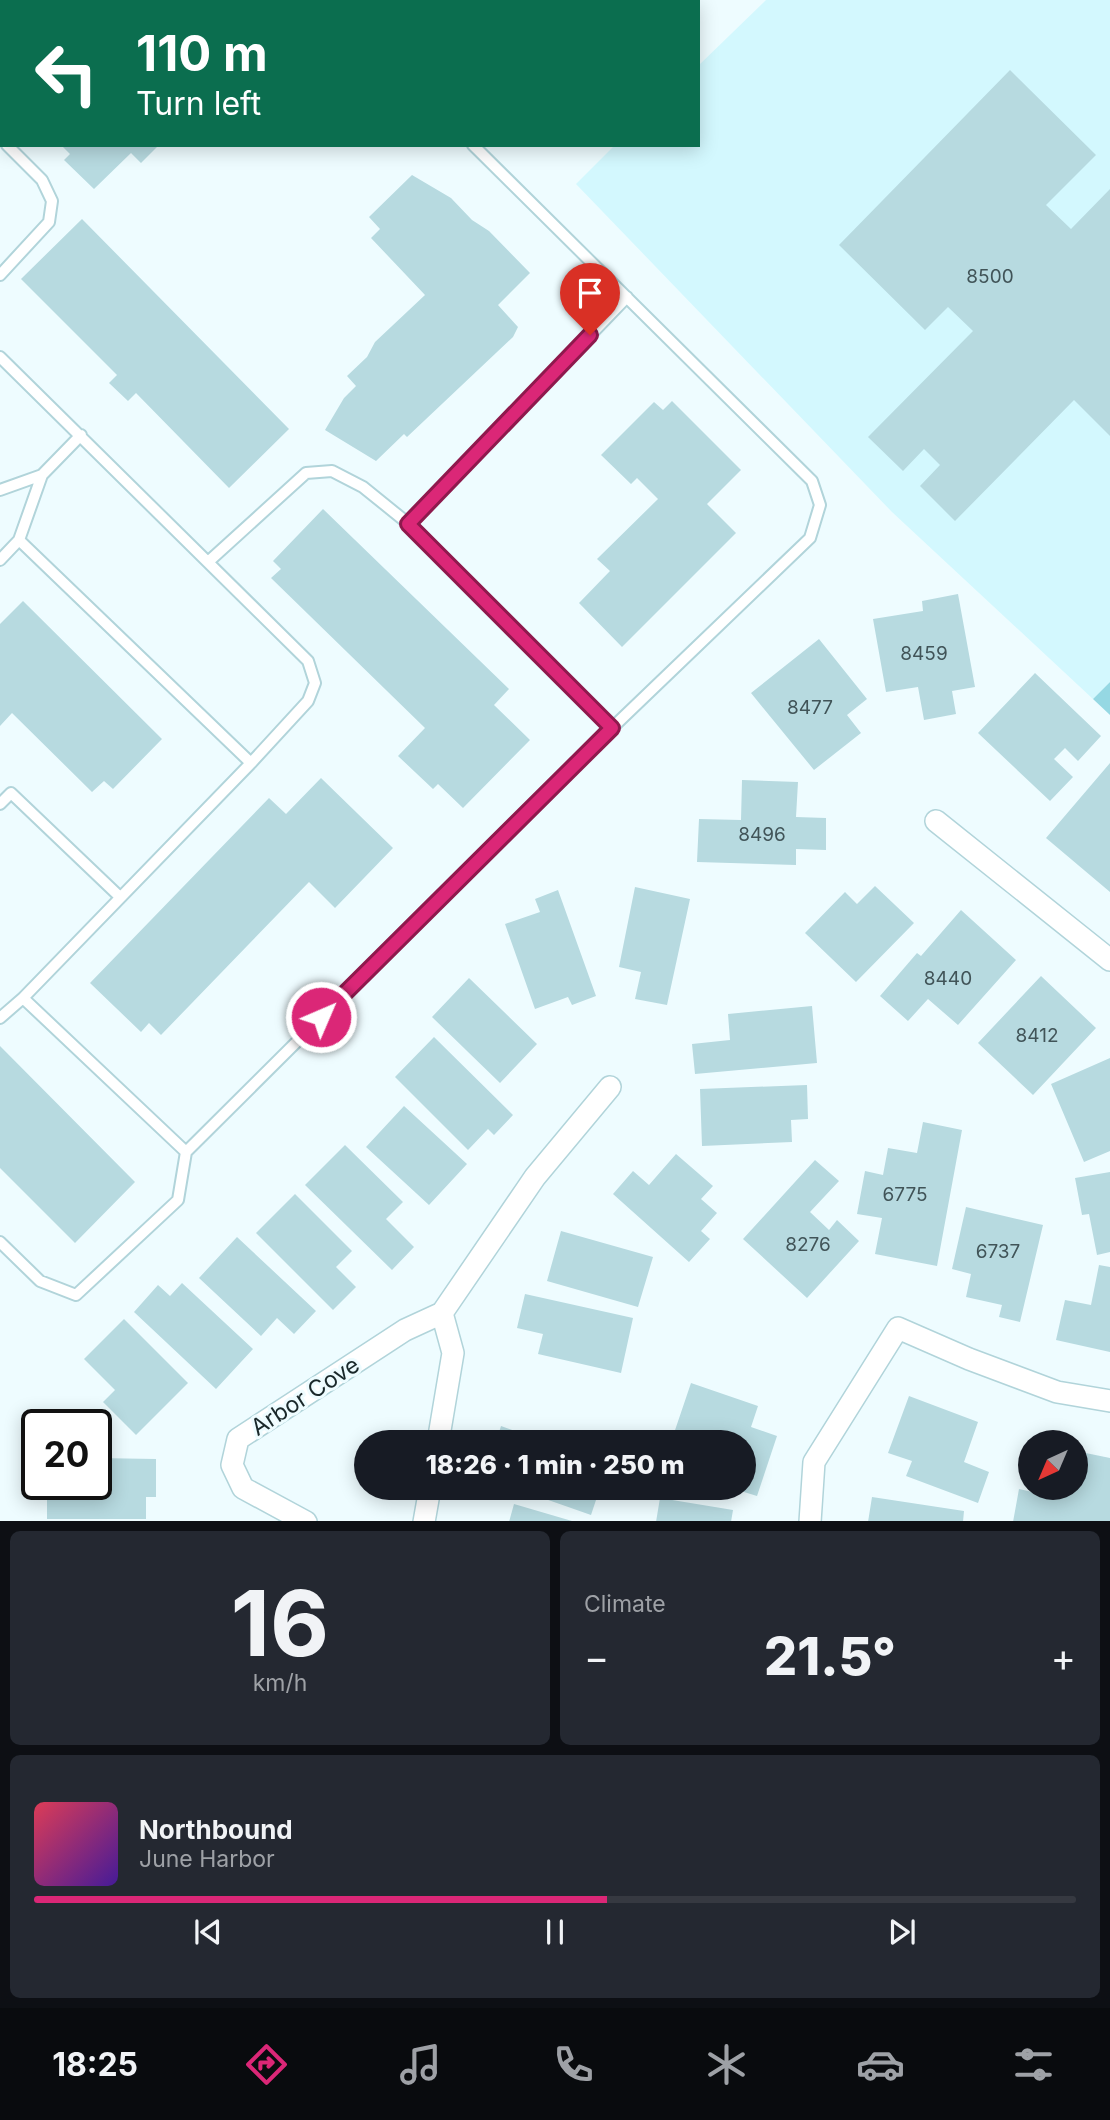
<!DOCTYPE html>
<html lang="en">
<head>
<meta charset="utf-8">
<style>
  :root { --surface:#171b24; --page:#242831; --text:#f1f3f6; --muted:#9ea1a6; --line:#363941; --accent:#db2777 }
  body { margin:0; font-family:Inter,sans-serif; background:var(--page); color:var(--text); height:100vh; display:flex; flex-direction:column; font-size:26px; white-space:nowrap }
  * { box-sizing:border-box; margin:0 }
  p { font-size:23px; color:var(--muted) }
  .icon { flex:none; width:38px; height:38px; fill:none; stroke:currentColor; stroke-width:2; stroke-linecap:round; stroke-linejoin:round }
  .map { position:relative; height:1521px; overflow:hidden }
  .panel { display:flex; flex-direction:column; gap:10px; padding:10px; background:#0d0f14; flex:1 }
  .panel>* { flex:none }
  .guide { position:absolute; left:0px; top:0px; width:700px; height:147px; box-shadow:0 4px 18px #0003; background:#0b6e4f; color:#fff; overflow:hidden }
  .needle { width:46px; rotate:224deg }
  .controls { position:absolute; left:1018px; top:1430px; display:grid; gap:14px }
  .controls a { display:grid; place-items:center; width:70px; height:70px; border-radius:50%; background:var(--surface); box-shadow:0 4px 18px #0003; font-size:35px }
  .speed { position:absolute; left:21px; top:1409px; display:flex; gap:14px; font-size:35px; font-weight:700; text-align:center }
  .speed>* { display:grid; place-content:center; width:91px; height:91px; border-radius:50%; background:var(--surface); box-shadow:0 4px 18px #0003; line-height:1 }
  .speed .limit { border:4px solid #111; border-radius:10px; background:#fff; color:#111 }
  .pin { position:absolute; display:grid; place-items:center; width:60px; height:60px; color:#fff; margin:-72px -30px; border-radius:50% 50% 50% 0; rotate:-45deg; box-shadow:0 0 7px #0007 }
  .pin .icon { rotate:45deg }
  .me { position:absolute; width:77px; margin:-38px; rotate:45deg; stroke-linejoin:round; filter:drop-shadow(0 0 5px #0008) }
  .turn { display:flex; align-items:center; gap:24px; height:147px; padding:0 21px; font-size:32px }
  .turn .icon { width:91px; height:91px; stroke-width:2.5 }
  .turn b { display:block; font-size:49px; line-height:60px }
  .big { font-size:52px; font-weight:800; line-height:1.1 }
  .panel .card { flex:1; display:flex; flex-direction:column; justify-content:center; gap:10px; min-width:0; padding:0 24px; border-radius:10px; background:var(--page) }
  .panel .dial { align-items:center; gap:0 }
  .dial b { font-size:91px; line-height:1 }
  .song { display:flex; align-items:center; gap:21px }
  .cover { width:84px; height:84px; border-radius:10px; background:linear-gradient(135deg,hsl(350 70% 55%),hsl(260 70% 35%)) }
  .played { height:7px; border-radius:4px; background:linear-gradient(90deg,var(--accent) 55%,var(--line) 55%) }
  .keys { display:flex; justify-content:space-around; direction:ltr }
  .heat { display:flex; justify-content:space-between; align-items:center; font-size:38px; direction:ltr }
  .panel .tiles { flex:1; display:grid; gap:10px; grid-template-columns:1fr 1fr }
  .card:last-child { grid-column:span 2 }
  .trip { position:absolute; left:354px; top:1430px; width:402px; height:70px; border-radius:35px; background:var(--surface); box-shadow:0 4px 18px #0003; font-weight:800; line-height:70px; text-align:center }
  .menu { display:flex; height:112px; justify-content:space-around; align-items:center; background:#090b0e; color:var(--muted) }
  .menu .icon { width:49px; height:49px }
  .menu .on { color:var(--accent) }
  .menu b { font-size:32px; color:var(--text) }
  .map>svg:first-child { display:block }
  .built { fill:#d3f8fe }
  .green { fill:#95d8e3 }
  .building { fill:#b7dae0 }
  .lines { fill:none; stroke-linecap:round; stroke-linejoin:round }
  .service-casing { stroke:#b1d4da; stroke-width:14 }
  .minor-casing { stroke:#b1d4da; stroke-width:24 }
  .service { stroke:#fff; stroke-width:10 }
  .minor { stroke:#fff; stroke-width:21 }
  .route-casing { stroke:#8e194d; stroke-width:18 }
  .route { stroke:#db2777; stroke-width:12 }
  .labels { text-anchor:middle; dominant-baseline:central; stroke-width:6; stroke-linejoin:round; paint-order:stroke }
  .number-label { font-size:19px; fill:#415458 }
  .street-label { font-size:23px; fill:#1a282a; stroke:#eefcff }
</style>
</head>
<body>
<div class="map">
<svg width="1110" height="1522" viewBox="0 0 1110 1522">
  <rect width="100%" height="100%" fill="#eefcff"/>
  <path class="built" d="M766,0H1110V682L1093,699L892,512L576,184L615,145H698V66Z"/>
  <path class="green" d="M1110,682V715L1093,699Z"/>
  <path class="building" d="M1010,70L1096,155L1046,205L1071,229L1110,189V436L1074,400L955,521L920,486L940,465L924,449L903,471L868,437L973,331L948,307L925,330L839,245Z
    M61,145H159L141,163L131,153L94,189L64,160L70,154Z
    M412,175L451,198L472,220L489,231L530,273L498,305L518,327L513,337L407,437L404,434L376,461L325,430L344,398L356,386L347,376L367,357L375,342L425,295L371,238L380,229L369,217Z
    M82,219L289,429L229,488L136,393L128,401L109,383L117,375L21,279Z
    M672,401L741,470L707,504L736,533L622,647L579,603L610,571L597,559L658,499L637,478L631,484L601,455L654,402L663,410Z
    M323,509L509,689L494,705L530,740L463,808L438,784L433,789L398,756L425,728L271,578L281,569L273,561Z
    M958,594L975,687L952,691L956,714L924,720L918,687L886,692L873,619L923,611L922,601Z
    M23,601L162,739L113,789L104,781L92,792L12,713L0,726V624Z
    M819,639L867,699L847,715L861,733L814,770L751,693Z
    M1035,673L1101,736L1078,761L1065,748L1054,759L1073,777L1050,801L978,733Z
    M1110,763V892L1046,838Z
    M321,778L393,848L335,908L309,882L161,1035L149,1023L141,1032L90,983L269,798L286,814Z
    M742,780L798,782L796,817L826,818V850L796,849V865L697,862L699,819L741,820Z
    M875,886L914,923L856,982L805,933L845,892L857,904Z
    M635,887L690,899L667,1005L635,999L641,972L619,967Z
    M558,890L596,996L572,1005L568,997L535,1009L505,924L540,912L535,899Z
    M961,910L1016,960L958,1025L928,999L908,1021L880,996L917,953L921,956Z
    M1041,976L1096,1028L1033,1095L978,1043Z
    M469,978L537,1044L500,1083L432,1017Z
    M812,1006L817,1063L695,1074L692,1044L730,1040L728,1014Z
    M434,1037L513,1115L494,1135L488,1129L468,1150L395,1077Z
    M0,1046L135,1182L75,1243L0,1168Z
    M1110,1058V1151L1084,1162L1051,1084Z
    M807,1085L808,1119L791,1120L792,1142L702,1146L700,1089Z
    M404,1106L467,1164L429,1205L366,1147Z
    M923,1122L962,1130L937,1266L875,1254L882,1218L857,1214L865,1171L883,1175L888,1148L917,1153Z
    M345,1145L403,1202L386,1219L414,1247L392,1270L305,1185Z
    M676,1154L713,1186L701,1199L717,1213L701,1231L710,1239L689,1262L613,1194L633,1171L649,1185Z
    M815,1160L839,1181L810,1212L829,1230L837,1220L859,1241L807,1298L743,1239Z
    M1110,1172V1252L1097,1255L1089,1214L1082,1215L1075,1178Z
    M295,1194L352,1251L336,1267L356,1287L333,1310L256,1233Z
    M966,1207L1043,1225L1020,1322L999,1317L1002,1305L966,1297L971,1274L952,1269Z
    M561,1231L653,1257L638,1307L547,1281Z
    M237,1237L316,1311L294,1334L277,1318L261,1336L199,1278Z
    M1099,1265L1110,1267V1352L1056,1340L1065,1300L1091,1305Z
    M182,1283L253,1349L216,1389L134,1312L158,1285L170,1296Z
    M525,1294L633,1318L621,1373L538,1354L543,1334L517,1328Z
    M124,1319L188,1383L136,1435L103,1402L115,1390L84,1359Z
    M691,1383L758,1406L751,1427L777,1436L757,1496L731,1488H744V1442H671Z
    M909,1396L978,1422L964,1462L989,1472L978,1503L906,1476L912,1461L888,1453Z
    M501,1426L546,1442H496Z
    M1076,1451L1110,1458V1522H1013L1019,1489L1037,1493L1038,1488H1076Z
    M96,1458L156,1459V1497H146V1519H47V1484H96Z
    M514,1488H600L591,1515Z
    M872,1497L964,1511L963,1522H868Z
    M660,1498L733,1510L731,1522H656Z
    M514,1504L572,1521V1522H509Z"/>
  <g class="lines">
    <defs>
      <path id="service" d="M326,0L328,2
        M111,2L113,0
        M0,115L2,113
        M0,138L2,139
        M0,275L49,222L52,201L42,180L7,145
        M0,357L308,661L315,683L308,701L251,763
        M42,475L81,435
        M0,490L42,475L19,540L0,560
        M408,524L627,297
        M208,562L306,473L332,471L363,487L415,529L612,728
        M0,804L11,793L120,897
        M23,998L186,1152
        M0,1018L23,998L251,763L19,540
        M0,1242L40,1281L76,1295L178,1200L186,1152L612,728L810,538L820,505L812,481L473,145"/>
      <path id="minor" d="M936,821L1110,960
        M438,1442L453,1353L442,1313
        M306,1522L243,1488L232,1465L238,1439L405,1330L442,1313L535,1177L610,1087
        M424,1522L430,1488
        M810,1522L814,1462L898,1328L969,1359L1057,1392L1110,1401"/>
    </defs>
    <use href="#service" class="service-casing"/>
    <use href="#minor" class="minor-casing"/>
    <use href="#service" class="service"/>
    <use href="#minor" class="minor"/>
  </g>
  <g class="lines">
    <defs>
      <path id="route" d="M321,1017L612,728L408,524L590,335"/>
    </defs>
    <use href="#route" class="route-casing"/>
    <use href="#route" class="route"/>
  </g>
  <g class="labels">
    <g class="number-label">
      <text x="990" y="276">8500</text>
      <text x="924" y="653">8459</text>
      <text x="810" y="707">8477</text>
      <text x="762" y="834">8496</text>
      <text x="948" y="978">8440</text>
      <text x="1037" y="1035">8412</text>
      <text x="905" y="1194">6775</text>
      <text x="808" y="1244">8276</text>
      <text x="998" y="1251">6737</text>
    </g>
    <g class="street-label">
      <text transform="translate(305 1396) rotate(-33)">Arbor Cove</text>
    </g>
  </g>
</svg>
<div class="controls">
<a><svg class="needle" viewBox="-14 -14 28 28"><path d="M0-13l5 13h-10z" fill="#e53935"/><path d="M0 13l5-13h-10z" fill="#9ea1a6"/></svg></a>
</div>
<div class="speed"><div class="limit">20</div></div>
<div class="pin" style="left:590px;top:335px;background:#d93025"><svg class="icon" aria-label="arrive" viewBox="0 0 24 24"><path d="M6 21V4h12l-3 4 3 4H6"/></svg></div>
<svg class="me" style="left:321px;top:1017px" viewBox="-20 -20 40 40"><circle r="17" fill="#db2777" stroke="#fff" stroke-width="3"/><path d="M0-11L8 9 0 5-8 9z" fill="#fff"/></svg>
<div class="trip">18:26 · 1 min · 250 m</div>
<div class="guide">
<div class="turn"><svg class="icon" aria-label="left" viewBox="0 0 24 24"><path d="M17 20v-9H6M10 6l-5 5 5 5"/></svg><div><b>110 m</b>Turn left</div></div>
</div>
</div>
<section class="panel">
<div class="tiles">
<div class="card dial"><b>16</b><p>km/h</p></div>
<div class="card"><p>Climate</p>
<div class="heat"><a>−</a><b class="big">21.5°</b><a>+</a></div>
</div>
<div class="card">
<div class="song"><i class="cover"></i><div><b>Northbound</b><p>June Harbor</p></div></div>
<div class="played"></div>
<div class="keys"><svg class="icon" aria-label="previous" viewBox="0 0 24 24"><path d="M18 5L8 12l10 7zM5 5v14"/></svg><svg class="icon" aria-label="pause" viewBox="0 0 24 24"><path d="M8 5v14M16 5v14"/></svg><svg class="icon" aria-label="next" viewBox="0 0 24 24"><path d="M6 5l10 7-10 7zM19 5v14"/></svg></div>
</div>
</div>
</section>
<nav class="menu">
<b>18:25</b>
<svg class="icon on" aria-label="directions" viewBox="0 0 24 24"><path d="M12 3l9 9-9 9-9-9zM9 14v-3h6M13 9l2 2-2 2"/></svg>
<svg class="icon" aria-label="music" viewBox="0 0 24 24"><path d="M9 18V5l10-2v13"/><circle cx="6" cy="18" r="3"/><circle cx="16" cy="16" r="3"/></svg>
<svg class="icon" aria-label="phone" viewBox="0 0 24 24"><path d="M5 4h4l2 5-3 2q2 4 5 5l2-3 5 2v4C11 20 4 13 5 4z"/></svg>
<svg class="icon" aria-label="climate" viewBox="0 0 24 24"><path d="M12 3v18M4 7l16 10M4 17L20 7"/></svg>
<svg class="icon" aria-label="car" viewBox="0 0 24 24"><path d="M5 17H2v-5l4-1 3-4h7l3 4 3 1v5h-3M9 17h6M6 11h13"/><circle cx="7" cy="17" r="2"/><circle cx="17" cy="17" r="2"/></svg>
<svg class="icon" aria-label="filters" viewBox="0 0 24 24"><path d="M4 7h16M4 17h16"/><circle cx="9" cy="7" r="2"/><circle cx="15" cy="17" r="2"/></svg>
</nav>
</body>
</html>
